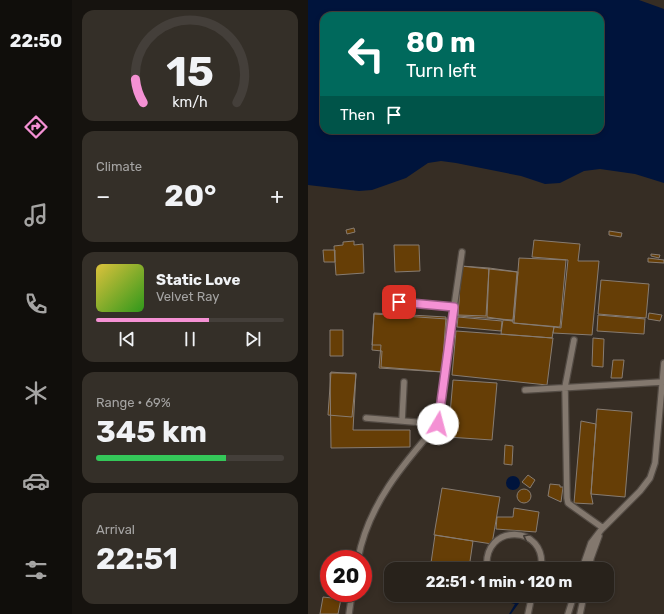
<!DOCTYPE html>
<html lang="en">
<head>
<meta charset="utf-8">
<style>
  :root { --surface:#28221b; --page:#342f28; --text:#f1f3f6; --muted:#a5a4a3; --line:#443f3a; --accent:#f491d4 }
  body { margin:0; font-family:Rubik,sans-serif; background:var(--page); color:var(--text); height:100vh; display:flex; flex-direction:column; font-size:15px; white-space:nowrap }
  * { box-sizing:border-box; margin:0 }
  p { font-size:13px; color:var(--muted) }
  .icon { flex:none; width:22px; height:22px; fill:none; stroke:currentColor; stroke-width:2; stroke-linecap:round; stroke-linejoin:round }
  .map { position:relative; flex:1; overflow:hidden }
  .drawer { display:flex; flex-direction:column; gap:10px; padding:10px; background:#16130f; width:236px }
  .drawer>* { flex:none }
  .guide { position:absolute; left:12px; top:12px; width:284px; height:122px; border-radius:12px; box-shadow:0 2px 6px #0003,0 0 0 1px var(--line); background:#00695c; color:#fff; overflow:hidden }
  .speed { position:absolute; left:12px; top:550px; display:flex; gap:8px; font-size:20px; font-weight:700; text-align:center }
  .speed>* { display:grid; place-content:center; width:52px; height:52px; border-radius:50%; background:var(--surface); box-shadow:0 2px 6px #0003,0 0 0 1px var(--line); line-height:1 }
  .speed .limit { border:6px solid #d22; background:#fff; color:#111 }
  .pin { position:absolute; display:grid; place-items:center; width:34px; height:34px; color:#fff; margin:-17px; border-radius:8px; box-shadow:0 2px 6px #0006 }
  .me { position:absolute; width:44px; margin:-22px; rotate:8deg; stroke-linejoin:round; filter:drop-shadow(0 0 3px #0008) }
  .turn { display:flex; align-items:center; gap:14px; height:84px; padding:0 20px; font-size:18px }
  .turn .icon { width:52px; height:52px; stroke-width:2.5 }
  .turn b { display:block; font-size:28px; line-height:34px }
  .then { display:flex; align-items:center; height:38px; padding:0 20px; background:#0003; gap:8px; font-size:15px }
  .big { font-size:30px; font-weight:700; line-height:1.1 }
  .drawer .tile { flex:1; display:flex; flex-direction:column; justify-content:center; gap:6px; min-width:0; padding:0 14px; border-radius:12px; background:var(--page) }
  .drawer .dial { align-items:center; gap:0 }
  .dial svg { height:104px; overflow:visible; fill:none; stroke:var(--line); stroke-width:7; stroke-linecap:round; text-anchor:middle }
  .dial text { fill:var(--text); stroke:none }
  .song { display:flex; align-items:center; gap:12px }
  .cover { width:48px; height:48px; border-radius:6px; background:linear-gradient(135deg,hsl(50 70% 55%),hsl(110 70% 35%)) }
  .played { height:4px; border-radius:2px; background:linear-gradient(90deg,var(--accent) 60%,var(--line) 60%) }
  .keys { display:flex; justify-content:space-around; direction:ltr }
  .heat { display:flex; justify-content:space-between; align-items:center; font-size:22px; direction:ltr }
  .charge { height:6px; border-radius:3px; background:linear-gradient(90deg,#34c759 69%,var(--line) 0) }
  .trip { position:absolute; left:76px; top:562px; width:230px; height:40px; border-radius:12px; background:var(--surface); box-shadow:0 2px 6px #0003,0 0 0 1px var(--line); font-weight:700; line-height:40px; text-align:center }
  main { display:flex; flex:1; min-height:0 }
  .tab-bar { display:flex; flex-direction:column; width:72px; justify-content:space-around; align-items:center; background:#100e0b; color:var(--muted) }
  .tab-bar .icon { width:28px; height:28px }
  .tab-bar .on { color:var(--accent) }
  .tab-bar b { font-size:18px; color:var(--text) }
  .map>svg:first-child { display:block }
  .water { fill:#00143c; fill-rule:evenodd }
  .building { fill:#663e06; stroke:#877c72 }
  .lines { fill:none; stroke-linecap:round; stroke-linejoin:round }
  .lane-casing { stroke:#534b44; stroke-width:8 }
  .lane { stroke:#83786e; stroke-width:5.5 }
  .oneway { stroke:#3f3832 }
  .route-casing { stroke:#9f5e8a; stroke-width:10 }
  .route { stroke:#f491d4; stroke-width:7 }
</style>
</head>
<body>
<main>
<nav class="tab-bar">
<b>22:50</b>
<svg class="icon on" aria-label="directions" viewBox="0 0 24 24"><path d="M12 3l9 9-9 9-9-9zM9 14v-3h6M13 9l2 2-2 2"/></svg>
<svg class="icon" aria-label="music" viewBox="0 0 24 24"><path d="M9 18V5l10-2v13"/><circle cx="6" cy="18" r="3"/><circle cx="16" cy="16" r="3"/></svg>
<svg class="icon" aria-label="phone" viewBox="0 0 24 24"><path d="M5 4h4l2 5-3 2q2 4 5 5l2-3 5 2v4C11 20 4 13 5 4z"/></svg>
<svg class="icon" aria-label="climate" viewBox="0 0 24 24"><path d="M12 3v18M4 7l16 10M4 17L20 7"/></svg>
<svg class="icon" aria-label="car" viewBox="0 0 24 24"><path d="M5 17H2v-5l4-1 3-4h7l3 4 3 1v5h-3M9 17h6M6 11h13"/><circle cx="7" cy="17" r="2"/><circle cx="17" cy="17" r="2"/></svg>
<svg class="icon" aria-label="filters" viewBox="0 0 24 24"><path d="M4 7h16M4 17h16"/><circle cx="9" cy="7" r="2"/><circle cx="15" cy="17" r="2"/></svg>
</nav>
<section class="drawer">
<div class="tile dial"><svg viewBox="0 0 100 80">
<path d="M14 69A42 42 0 1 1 86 69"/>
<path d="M14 69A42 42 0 0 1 8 51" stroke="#f491d4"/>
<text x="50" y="56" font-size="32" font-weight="700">15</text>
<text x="50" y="72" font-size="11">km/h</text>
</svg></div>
<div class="tile"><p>Climate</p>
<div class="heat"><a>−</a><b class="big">20°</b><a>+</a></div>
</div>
<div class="tile">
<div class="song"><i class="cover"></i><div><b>Static Love</b><p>Velvet Ray</p></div></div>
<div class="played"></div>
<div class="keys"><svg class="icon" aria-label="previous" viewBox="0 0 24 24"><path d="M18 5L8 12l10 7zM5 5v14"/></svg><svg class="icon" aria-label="pause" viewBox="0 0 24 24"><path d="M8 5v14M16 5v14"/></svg><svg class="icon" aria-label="next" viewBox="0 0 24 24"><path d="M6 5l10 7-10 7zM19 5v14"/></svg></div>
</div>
<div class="tile"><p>Range · 69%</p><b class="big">345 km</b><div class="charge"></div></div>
<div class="tile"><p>Arrival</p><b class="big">22:51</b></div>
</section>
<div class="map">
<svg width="356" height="614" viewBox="0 0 356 614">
  <rect width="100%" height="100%" fill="#362d24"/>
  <path class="water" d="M0,0H331L356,9V183L327,174L292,169L276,171L252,183L237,184L213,176L148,163L133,161L120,163L98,178L64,190L51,191L0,185ZM16,16H292V130H16Z
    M198 483a7 7 0 1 1 14 0a7 7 0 1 1-14 0Z
    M173,595H181L211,603L203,614H201L207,604Z"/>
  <path class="building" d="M46,228L47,232L39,234L38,230Z
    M301,231L314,233L313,237L301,235Z
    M226,240L272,244L270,261H291L284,335L245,333L246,327L253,328L260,260L224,257Z
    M46,241V245L55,244L56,273L28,275L26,246L35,245V242Z
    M86,245H111L112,271L87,272Z
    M15,250H27V262H16Z
    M343,254L352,255L351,258L343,256Z
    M211,258L258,260L252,327L206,323Z
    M340,258L356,260V263L340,262Z
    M153,266L209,272L205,320L150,316Z
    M153,266L181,268L178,316L150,315Z
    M181,268L210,272L205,321L179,317Z
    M293,280L341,284L338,318L290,314Z
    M66,313L138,317L134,372L71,368L73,345H64Z
    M341,313L354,315L352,321L340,319Z
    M66,314L139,319L135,372L73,367L74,351L64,350Z
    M290,315L337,319L336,334L289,331Z
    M150,317L194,321L193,331L149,327Z
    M195,320L205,321V323L246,327L244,338L193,334Z
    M22,330H35V356H22Z
    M148,331L245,338L239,385L144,375Z
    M285,338L296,339L295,367L284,366Z
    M305,360H316L314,378H303Z
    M23,372L48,374L44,417L20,415Z
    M22,373H48L45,430H102V447L23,448Z
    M145,380L189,383L184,440L140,437Z
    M289,409L324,412L317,497L283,494Z
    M273,421L288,424L283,494L285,504L266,503Z
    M197,445L205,446L204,465L196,464Z
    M220,475L227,480L222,488L214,482Z
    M242,484L252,485V487H255L253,502L240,496Z
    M134,488L192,497L184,544L126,535Z
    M209 496a7 7 0 1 1 14 0a7 7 0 1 1-14 0Z
    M206,508L231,512L228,532L188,529L189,517H205Z
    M127,535L165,541L161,568L123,563Z
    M15,597L33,599L30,614H12Z"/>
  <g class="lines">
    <defs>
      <path id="lane" d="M91,302L146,307L154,252
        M266,340L257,387L259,498L260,503L264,506L295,528
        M96,382L94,421L130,424L146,307
        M217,390L354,382
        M58,418L94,421
        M50,559C60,505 95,464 130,424
        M179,569C174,522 240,524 233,569
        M274,569L283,543L293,530L332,491L342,478L347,463L356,363
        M281,569L283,558L291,536
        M41,614L44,593
        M220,614L224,595
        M260,614L266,595
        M272,614L276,595"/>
    </defs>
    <use href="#lane" class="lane-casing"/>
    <use href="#lane" class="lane"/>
  </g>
  <defs><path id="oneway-chevron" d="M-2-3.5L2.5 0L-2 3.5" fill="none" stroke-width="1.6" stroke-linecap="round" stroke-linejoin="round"/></defs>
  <use class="oneway" href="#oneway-chevron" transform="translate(218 537) rotate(-153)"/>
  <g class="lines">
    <defs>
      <path id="route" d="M91,302L146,307L130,424"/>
    </defs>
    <use href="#route" class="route-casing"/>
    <use href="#route" class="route"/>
  </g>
</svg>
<div class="speed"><div class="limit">20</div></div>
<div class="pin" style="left:91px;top:302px;background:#d93025"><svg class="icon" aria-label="arrive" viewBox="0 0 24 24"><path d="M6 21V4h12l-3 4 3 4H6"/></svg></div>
<svg class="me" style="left:130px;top:424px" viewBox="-20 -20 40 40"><circle r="19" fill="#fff"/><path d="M0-13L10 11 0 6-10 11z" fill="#f491d4"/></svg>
<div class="trip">22:51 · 1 min · 120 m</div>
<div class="guide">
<div class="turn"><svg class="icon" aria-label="left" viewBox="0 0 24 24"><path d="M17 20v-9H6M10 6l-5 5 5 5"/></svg><div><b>80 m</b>Turn left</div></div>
<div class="then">Then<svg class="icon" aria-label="arrive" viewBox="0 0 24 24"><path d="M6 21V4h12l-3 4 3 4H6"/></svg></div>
</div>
</div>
</main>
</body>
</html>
